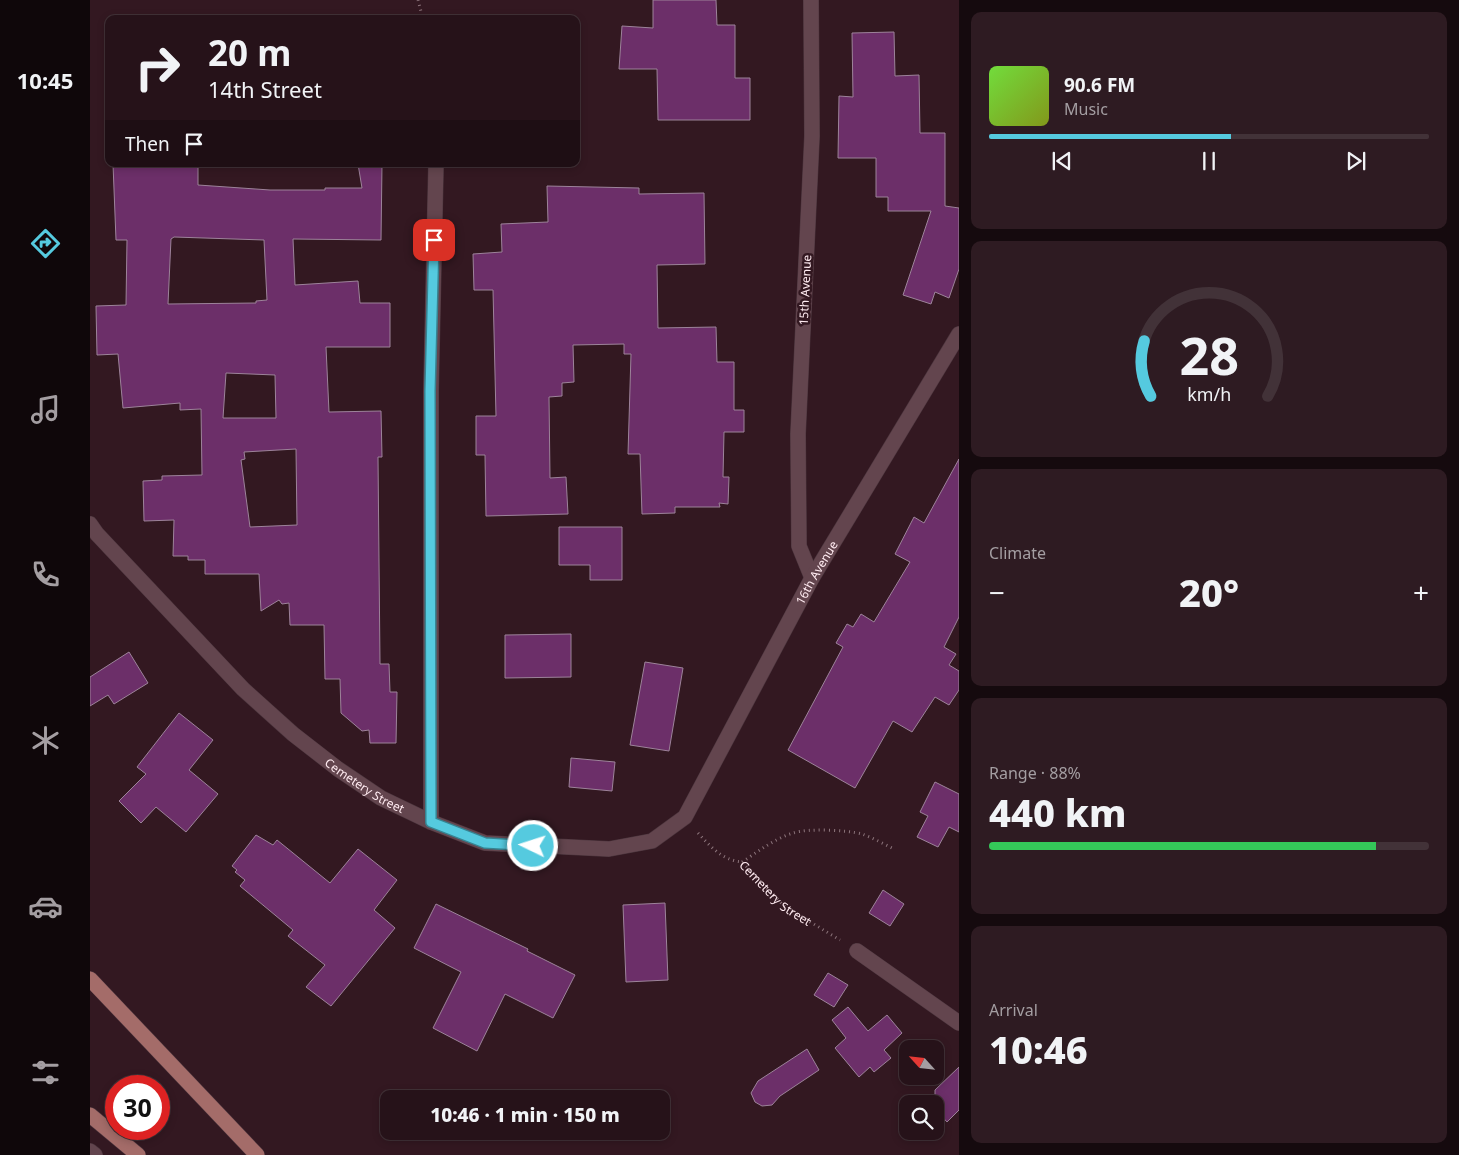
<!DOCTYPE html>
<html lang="en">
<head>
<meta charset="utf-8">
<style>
  :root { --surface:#261219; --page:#2e1b22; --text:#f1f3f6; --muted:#a49ea2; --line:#423238; --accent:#55cadf }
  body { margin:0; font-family:"Noto Sans",sans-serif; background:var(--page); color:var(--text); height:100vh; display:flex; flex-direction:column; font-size:19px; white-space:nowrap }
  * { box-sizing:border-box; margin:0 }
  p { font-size:16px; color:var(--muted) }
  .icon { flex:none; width:28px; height:28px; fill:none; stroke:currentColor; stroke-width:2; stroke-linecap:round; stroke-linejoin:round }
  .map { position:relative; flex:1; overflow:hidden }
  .side { display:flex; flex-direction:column; gap:12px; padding:12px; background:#150a0e; width:500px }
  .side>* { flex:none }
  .banner { position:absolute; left:15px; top:15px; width:475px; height:152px; border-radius:10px; box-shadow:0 2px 8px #0003,0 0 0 1px var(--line); background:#261219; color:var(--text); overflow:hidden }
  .needle { width:32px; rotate:297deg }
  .tools { position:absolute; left:809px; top:1040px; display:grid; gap:10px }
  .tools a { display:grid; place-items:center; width:45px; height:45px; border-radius:10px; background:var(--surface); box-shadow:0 2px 8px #0003,0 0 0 1px var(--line); font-size:25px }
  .speed { position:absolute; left:15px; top:1075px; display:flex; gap:10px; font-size:25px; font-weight:700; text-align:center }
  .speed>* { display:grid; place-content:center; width:65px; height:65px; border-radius:50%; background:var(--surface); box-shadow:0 2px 8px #0003,0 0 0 1px var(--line); line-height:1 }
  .speed .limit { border:8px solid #d22; background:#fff; color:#111 }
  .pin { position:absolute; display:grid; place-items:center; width:42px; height:42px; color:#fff; margin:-21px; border-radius:10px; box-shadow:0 2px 8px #0006 }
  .me { position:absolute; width:55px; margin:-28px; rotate:274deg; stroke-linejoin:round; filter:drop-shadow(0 0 4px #0008) }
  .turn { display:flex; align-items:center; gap:18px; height:105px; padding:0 20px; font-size:22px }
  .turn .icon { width:65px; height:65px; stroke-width:2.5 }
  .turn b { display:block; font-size:35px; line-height:42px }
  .then { display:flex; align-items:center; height:48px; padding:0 20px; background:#0003; gap:10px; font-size:19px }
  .big { font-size:38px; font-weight:800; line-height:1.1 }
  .side .tile { flex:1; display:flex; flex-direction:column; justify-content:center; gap:8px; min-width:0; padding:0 18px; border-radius:10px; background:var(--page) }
  .side .dial { align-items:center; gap:0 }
  .dial svg { height:130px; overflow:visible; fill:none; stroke:var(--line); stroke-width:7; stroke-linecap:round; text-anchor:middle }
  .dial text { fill:var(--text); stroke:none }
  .song { display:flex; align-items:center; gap:15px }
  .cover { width:60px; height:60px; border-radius:8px; background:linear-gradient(135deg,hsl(100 70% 55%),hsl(70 70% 35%)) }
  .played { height:5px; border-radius:2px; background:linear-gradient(90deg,var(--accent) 55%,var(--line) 55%) }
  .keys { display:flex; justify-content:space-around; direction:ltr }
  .heat { display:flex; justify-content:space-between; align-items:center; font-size:28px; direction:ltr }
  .charge { height:8px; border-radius:4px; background:linear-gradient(90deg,#34c759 88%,var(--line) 0) }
  .trip { position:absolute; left:290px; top:1090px; width:290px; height:50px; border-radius:10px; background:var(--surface); box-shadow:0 2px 8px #0003,0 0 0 1px var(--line); font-weight:800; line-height:50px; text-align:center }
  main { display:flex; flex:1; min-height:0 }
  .menu { display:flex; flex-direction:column; width:90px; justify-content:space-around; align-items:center; background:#0f070a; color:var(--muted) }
  .menu .icon { width:35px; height:35px }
  .menu .selected { color:var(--accent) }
  .menu b { font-size:22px; color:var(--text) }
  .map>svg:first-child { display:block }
  .building { fill:#6c2f69; stroke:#9d839a; fill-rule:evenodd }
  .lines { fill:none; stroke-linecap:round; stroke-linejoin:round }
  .service-casing { stroke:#4c363e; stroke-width:16 }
  .minor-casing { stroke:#4c363e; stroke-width:16 }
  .primary-casing { stroke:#4c363e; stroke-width:16 }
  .path { stroke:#8d757c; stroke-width:3; stroke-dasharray:1 4; stroke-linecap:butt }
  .service { stroke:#63454e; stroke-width:15 }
  .minor { stroke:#63454e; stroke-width:15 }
  .primary { stroke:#a46c69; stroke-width:15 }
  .route-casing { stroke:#378391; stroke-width:12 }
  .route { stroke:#55cadf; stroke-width:9 }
  .labels { text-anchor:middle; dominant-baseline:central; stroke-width:5; stroke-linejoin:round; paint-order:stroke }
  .street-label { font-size:12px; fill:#ffebf1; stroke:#331821 }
</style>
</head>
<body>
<main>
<nav class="menu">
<b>10:45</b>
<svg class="icon selected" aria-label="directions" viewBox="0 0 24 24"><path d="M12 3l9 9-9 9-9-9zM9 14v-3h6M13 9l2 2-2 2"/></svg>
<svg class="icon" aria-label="music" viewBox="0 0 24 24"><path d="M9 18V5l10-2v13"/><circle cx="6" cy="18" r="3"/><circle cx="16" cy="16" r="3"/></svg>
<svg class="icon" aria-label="phone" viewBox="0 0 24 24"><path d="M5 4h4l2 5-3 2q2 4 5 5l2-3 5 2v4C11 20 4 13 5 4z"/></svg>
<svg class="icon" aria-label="climate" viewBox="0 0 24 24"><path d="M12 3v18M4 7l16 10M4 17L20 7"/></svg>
<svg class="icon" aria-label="car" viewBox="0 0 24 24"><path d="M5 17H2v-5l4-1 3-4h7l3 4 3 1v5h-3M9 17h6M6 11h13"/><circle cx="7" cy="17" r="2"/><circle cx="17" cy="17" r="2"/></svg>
<svg class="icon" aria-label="filters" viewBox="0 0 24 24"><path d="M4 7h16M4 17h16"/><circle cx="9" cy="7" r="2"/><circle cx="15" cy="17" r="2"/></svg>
</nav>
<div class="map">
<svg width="869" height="1155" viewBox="0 0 869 1155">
  <rect width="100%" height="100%" fill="#331821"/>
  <path class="building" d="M563,0H626L627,25H645V78H660V120H568L567,69H529L532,26L563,28Z
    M804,32L805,76L829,75L830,133H855V206L869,208V269L859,298L845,292L841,304L813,295L841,211H798V197H786V158H748L749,96L763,97L762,33Z
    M23,164H108V185L180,190H235V188H272L268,164H292L291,240L203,239L205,285L268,281L270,303H300V347H236L239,412L291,411L292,457H288L290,664H299L300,692H307L306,743H280L279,730L272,731L251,713L250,679H235L234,625H200L199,603L192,604L189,600L171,611L169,574H115V560H98V556H83L84,520L54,521L53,481L72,480V476L112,475L111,409L90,410V403L33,408L28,354L7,355L6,306L36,305L37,240H26ZM84,237L174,240L177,300L166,301V303L78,304L81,239ZM136,373L185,375L186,418H133ZM206,449L207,525L160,527L151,460L155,459L154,452Z
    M457,186L549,188V194L614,193L615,264L567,265L568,328L626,327L627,362H644V410H654V432H634L633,477H639L638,504L629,503L630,507H585V513L552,514L550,454H538L541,354H534V344L483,345L484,382L472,383V396L459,397L460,478L476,477L478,514L396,516L395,455H386V416H406L403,290H384L383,254L412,252L411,224L458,222Z
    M869,459V617L854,647L866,654L859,665L869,671V690L859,705L845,697L822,732L803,721L765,788L698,750L753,647L746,643L757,624L763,627L771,614L784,622L820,562L805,554L824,517L834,523Z
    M469,527H532V580H500V565H469Z
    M481,634V677L415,678V635Z
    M39,652L58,683L24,704L18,695L0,706V677Z
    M555,662L593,668L579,751L540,745Z
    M89,713L123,740L99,770L128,794L96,832L66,807L51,823L29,801L56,774L47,767Z
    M481,758L525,762L522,791L479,787Z
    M845,782L869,794V832L859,827L848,847L827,837L838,816L830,812Z
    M166,835L183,845L187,840L240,883L268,849L307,880L284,910L305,928L241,1006L216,987L235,965L198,936L203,930L150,886L155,880L145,872L147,870L142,866Z
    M793,890L814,904L800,926L779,913Z
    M575,903L578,980L536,982L533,905Z
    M346,904L438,949L437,951L485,975L463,1018L415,994L387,1051L343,1028L371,972L324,948Z
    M738,973L758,985L744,1007L724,995Z
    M758,1007L778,1031L797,1015L812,1033L794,1050L801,1058L784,1072L780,1067L769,1077L745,1048L756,1038L742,1020Z
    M717,1049L729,1070L690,1096L682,1105L672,1106L665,1102L661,1093L668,1081Z
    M869,1067V1110L857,1122L845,1109V1090Z"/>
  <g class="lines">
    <defs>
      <path id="service" d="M0,1151L5,1155"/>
      <g id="minor">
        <path d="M721,0L722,136L708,434L709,546L722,578"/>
        <path id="s2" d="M0,524L7,534L153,689L203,734L248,769L291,798L341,822L395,843L519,849L562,841L595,817L722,578L869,334"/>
        <path d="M341,822V391L346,164"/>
        <path d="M767,951L869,1023"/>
      </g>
      <path id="primary" d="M0,979L167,1155
        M0,1115L48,1155"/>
    </defs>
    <use href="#service" class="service-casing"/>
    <use href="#minor" class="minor-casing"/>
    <use href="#primary" class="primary-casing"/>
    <g class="path">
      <path d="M328,0L333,19"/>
      <path id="s1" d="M608,833C621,847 632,860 652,862L694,906L750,940"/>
      <path d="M652,862C669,851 684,839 703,833C718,828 757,830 772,834C783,838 794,844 804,849"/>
    </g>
    <use href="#service" class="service"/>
    <use href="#minor" class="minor"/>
    <use href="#primary" class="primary"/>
  </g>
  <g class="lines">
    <defs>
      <path id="route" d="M344,240L340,391L341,822L395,843L443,846"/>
    </defs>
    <use href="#route" class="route-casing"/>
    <use href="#route" class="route"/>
  </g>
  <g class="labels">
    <g class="street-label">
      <text transform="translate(715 290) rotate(-87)">15th Avenue</text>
      <text stroke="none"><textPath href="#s2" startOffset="1001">16th Avenue</textPath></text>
      <text stroke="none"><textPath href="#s2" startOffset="381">Cemetery Street</textPath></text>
      <text stroke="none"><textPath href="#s1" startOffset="100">Cemetery Street</textPath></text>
    </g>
  </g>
</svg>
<div class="tools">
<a><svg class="needle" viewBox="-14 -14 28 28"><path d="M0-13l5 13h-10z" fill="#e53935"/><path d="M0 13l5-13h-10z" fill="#a49ea2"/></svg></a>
<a><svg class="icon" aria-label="search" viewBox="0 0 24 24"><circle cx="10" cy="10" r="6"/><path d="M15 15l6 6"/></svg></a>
</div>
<div class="speed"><div class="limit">30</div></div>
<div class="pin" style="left:344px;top:240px;background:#d93025"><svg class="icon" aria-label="arrive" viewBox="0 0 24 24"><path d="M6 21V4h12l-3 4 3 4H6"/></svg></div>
<svg class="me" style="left:443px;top:846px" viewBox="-20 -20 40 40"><circle r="17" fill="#55cadf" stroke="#fff" stroke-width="3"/><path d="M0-11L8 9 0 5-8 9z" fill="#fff"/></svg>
<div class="trip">10:46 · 1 min · 150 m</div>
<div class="banner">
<div class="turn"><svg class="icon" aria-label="right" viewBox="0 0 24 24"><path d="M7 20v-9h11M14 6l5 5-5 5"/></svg><div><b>20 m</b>14th Street</div></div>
<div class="then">Then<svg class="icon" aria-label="arrive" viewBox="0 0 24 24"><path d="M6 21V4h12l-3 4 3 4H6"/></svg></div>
</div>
</div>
<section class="side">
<div class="tile">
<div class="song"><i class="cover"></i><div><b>90.6 FM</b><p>Music</p></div></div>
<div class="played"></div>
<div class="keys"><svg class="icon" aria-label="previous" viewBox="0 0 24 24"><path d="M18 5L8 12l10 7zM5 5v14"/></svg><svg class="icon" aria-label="pause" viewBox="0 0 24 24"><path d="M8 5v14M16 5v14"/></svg><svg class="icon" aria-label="next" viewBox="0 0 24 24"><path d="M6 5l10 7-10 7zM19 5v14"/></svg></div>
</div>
<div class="tile dial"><svg viewBox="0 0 100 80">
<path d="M14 69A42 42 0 1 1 86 69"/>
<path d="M14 69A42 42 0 0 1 10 35" stroke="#55cadf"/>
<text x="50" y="56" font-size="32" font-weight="700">28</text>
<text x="50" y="72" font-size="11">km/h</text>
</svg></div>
<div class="tile"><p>Climate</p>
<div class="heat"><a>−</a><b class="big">20°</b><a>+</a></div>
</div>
<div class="tile"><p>Range · 88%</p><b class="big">440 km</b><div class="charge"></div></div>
<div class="tile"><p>Arrival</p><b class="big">10:46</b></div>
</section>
</main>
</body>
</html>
